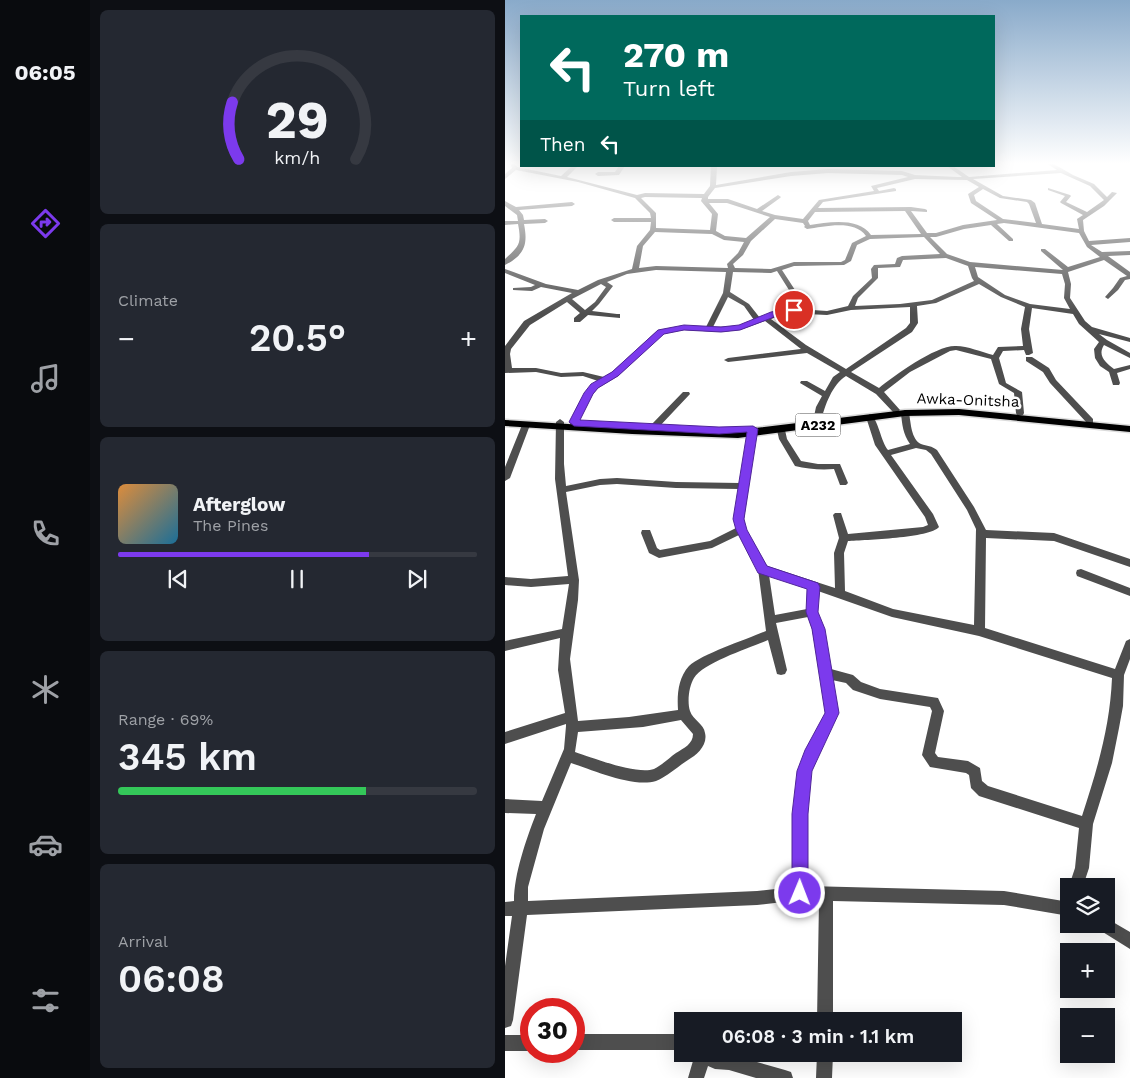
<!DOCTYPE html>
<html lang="en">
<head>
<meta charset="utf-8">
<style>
  :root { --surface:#171b24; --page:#242831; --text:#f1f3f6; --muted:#9ea1a6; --line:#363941; --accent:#7c3aed }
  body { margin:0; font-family:"Work Sans",sans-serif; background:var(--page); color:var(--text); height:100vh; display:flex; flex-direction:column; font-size:19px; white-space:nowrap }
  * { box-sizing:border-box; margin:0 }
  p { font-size:16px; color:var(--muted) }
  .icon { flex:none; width:28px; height:28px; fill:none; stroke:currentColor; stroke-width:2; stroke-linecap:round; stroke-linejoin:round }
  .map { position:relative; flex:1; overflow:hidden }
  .details { display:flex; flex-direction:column; gap:10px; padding:10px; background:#0d0f14; width:415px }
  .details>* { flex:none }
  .guide { position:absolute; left:15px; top:15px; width:475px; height:152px; border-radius:0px; box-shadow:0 5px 20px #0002; background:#00695c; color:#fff; overflow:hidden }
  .tools { position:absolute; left:555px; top:878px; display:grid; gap:10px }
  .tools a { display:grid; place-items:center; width:55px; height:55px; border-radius:0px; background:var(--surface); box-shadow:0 5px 20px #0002; font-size:25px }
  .speed { position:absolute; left:15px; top:998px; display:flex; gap:10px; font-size:25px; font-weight:700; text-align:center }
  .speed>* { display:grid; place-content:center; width:65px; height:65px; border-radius:50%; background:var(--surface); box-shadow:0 5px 20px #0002; line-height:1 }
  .speed .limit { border:8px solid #d22; background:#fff; color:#111 }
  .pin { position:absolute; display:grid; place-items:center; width:42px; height:42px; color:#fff; margin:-21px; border:2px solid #fff; border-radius:50%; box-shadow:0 1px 5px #0007 }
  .me { position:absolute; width:55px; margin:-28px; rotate:1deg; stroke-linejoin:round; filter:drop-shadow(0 0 4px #0008) }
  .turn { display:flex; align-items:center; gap:18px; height:105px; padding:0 20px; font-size:22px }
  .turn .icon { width:65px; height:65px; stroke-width:2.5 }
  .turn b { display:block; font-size:35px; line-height:42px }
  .then { display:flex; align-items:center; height:48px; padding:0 20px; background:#0003; gap:10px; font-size:19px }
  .big { font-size:38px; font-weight:600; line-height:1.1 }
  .details .widget { flex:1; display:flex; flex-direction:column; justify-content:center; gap:8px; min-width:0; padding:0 18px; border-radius:8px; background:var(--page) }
  .details .dial { align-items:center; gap:0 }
  .dial svg { height:130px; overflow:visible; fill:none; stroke:var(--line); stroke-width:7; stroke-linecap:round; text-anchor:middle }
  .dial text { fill:var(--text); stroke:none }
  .song { display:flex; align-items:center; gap:15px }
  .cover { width:60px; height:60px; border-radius:8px; background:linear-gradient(135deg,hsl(30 70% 55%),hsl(200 70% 35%)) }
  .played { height:5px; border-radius:2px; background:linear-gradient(90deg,var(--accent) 70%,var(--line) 70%) }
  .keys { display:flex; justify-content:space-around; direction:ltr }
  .heat { display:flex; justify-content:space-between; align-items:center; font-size:28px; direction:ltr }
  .charge { height:8px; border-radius:4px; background:linear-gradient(90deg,#34c759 69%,var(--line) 0) }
  .trip { position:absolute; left:169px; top:1012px; width:288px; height:50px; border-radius:0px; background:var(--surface); box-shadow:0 5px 20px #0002; font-weight:600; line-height:50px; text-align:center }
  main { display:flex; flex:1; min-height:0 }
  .tab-bar { display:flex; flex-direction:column; width:90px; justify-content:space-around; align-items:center; background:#090b0e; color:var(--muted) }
  .tab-bar .icon { width:35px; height:35px }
  .tab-bar .selected { color:var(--accent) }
  .tab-bar b { font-size:22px; color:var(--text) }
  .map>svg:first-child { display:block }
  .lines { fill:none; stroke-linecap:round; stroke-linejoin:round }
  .major-casing { stroke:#dbdbdb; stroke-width:3 }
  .minor { fill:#4e4e4e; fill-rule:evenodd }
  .major { fill:#000; fill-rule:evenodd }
  .route { fill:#7c3aed; stroke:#51269a }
  .labels { text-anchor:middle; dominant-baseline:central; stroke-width:5; stroke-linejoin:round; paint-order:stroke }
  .shield { fill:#fff; stroke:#4c4c4c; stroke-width:1 }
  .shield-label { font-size:14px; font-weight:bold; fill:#000 }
  .street-label { font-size:15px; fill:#000; stroke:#fff }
</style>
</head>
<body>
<main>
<nav class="tab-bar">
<b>06:05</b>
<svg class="icon selected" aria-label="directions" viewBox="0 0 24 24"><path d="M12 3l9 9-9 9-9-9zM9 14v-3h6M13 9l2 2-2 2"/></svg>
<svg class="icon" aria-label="music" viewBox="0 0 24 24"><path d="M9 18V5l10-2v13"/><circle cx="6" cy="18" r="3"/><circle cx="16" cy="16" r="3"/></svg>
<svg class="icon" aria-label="phone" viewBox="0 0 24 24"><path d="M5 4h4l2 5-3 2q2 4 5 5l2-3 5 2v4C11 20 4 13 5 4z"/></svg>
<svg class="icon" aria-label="climate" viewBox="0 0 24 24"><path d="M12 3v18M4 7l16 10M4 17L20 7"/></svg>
<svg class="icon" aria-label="car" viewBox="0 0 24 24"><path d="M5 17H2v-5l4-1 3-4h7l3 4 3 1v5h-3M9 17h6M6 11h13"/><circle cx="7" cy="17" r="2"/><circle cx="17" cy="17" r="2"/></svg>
<svg class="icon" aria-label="filters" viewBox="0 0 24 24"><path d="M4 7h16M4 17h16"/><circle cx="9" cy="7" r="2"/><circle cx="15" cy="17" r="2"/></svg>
</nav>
<section class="details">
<div class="widget dial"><svg viewBox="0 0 100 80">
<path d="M14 69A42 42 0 1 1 86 69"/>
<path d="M14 69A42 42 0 0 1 10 34" stroke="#7c3aed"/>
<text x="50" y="56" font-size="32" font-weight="700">29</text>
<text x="50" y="72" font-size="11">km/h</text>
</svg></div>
<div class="widget"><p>Climate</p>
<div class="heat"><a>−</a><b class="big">20.5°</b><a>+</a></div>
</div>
<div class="widget">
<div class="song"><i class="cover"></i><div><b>Afterglow</b><p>The Pines</p></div></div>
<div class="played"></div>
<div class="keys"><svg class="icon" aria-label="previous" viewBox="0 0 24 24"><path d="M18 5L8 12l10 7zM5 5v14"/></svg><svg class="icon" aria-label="pause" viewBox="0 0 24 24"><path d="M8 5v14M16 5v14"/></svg><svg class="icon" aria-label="next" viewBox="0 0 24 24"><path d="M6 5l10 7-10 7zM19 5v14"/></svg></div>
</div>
<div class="widget"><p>Range · 69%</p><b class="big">345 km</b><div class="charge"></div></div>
<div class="widget"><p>Arrival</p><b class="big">06:08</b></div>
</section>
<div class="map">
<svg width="625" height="1078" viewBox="0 0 625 1078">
  <rect width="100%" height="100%" fill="#fff"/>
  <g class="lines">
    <defs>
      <path id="major" d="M454,409L625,426V432L454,415L400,416L233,438L127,434L0,426V420L127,428L233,430L400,410Z"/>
    </defs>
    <use href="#major" class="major-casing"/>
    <path class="minor" d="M5,163H9L12,167L56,176L67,166H73L62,177L132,195L140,193L199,194L205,186L206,166H212L211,185L286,172L323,169L397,171L410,175L453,177H457L442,166H448L464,177L552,170L541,163H547L568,175L589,184L602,197L607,192L612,193L599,206L578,220L579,231L584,241L625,238V242L586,245L597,252L625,251V255L603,256L625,272V279L620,280L613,290L603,299L600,297L608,288L615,278L622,276L599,260L563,272L566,284L565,298L580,321L587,327L625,338V342L594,334L602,340L625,353V358L599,345C592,356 601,363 609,369L625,365V369L612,373L615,383L614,385H608L604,372L595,366L590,358L589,349L594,342L574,324L568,314L527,308L524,329L528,353L524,355H521L519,350L498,351L494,358L501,383L517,392L519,413L518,415H512L511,413L509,393L494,384L486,359L451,350L445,351L405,372L379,392L395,410L391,413L388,412L371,394L341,376C327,385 320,405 316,421L312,424L308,421L311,407L317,396L295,383L296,381H302L320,391L328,377L335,372L302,353L223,362L219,360L223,358L296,349L260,321L235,330L216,332L179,330L158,334L113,376L93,388L88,394L72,425H66L65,423C72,408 78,390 93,381L78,376L56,377L31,372L0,373V346L19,321L67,293L36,287L27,291L8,290V288L26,287L30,285L0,273V269L41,284L73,290L93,280L127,269L132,246L145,230L146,222H109L106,220L109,218H146L145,213L130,198L73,182L11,170L0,179V174L7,168ZM323,173L397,175L403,177L366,186L369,191L314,200L298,219L270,215L257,211L275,198L276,197L273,195L252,209L223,199H203V197L210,188L286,176ZM556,173L585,186L599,200L582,212L561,202L566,196L565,195L543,188V190L560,196L555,202L556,203L578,215L572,219L574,229L537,224L530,203L526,200L498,196L468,179ZM410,179L462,180L474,187L463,194L466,203L492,220L458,225L431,233H422L406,211L422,212V210L420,209L406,207L313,208L318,202L391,191V189L389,188L374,191L372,188ZM478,189L495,198L522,202L524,204L531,223L498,219L471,201L469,195ZM140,197L197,198L196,201L207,214L205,230L151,228V213L136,198ZM204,203H222L265,217L241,238L220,236L211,231L213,214ZM400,211L416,234L366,235C354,217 324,222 305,225L303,221L310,212ZM270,219L298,223L300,226L299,227L302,229C319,227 349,219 361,236L347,243L340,260L336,262H289L266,269L230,268L228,264L238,255L246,241ZM499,223L574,233L582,247L595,257L563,267L540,249H536V251L558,270L465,262L442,254L425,237H431L459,229L486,225L504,241H508V239L492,224ZM150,232L207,234L219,240L239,242L233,253L222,264L223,268L151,266L134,268L138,246ZM419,237L435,254L397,256L392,258L390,264L369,265L366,269L367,278L348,296L343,306L322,311L293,309L290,290L277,270L289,266L339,265L346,261L352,245L365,239ZM441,258L463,266L467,278L469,281L427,300L395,304L350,306L353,298L373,278V268L395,267L398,260ZM470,267L557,274L560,284L559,298L565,309L525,304L500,295L473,277ZM151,270L221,272L218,293L201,327L179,326L153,330L107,372L99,377L78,372L56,373L31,368H7L5,354L6,349L25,325L62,302L75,313L69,318V322H75L83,315L115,318V314H112L87,311L94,304L108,286L102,282L122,274ZM272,271L284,290L285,309H277L255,318L244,304L225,292L228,272L266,273ZM96,284L101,287L90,302L80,310L67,299ZM474,284L496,297L520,307L516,329L518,346L493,347L488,355C476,352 463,346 451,346C431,345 389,376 374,388L346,372L407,332L413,323L412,306L431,303ZM223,297L239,306L249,320L234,326L208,327ZM405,307V323L401,328L341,369L301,345L266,319L281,313L322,315L346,310Z
      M114,166H120L114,175L93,176L90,174L93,172H110Z
      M0,201L11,207L67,202L70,204L67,206L14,210L18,215L19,220L40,219L43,221L40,223L19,224C23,244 20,255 0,265V259C14,246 17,244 13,224L0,225V221H13L12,215L0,206Z
      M521,357H527L544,368L551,380L588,419V423H582L545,383L538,372L521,361Z
      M178,392H184L185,394L152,429H146L145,427L146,425Z
      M400,410L404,413C406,423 406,439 416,444C422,446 427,446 432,450L469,507L481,530L549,533L625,559V567L549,541L481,538L480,628L610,669L621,641L625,639V659L619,675L618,706L614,728L607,763L588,824L584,868L578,886H564L570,868L574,828L474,796L466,788L464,775L461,773L425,767L417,755L427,711L425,707L375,699L348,690L341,683L327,680L333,713L311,757L306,771L302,814V886L499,891L564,902V916L499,905L328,901V1021H312L314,901L295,900L252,905L22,915L8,1020L6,1026L0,1028V966L7,916H0V902L9,901C9,874 21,840 31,814L0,813V799L37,801L59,749L61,726V724L0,744V732L60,713L53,670L55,638L0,651V641L57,629L64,584L26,587L0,585V577L26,579L63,576L50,479L51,422L55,419L59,422V464L61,486L95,479L112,478L171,482L235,483L244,429L245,427H251L252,429L239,519L241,530L262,566L330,588L329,553L334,538L328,515L330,513H336L343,534L418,527L423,525L420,517L370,445L361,417L365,414C373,418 376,442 383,450L405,444C398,434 397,424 396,413ZM411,448L421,450L426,454L462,510L471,529L469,625L388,609L340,591L339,553L343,541C360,540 425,538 434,527L428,514L386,455ZM112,484L171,488L234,489L229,519L231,528L205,541L155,550L152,548L145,530H137L136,533L144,553L154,558L207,548L234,535L253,569L261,631C243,639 197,654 184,666C173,678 172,695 173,710L124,717L73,721L65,659L73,600L74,580L61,492L95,485ZM264,575L303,587L302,609L270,615ZM313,591L387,617L474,636L607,678C605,727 592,770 577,816L483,786L477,781L475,768L463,761L433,757L430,753L439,711L433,698L375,689L356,682L348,675L326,669L319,629L312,612ZM303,617L307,629L321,713L301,751L294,771L288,814V887L252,891L23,901V887L39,829L66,763C88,770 128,788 151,781C163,776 172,767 183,760C192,755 203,745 200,733C199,724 188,720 185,711C182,702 184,686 189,678C199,662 245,648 263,640L272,674L276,675L280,674L282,670L271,623ZM176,720L188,734C188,744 179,748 171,753C164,758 157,765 149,769C132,775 88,758 70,752L73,732L138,727Z
      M21,422L25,425L5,478L0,481V467L17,425Z
      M276,427L280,430L282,439L296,461L313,464H335L343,483L341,485H335L329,469C316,470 302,469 290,466L274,439L272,430Z
      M576,569L625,588V596L572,576L571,573L572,570Z
      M601,918L625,932V949L593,929L591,924H601Z
      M69,1034H178V1050H69Z
      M0,1035H26V1051H0Z
      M190,1054H224L280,1070L286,1072L288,1078H251L224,1070L210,1069L203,1066L199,1078H183Z
      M312,1054H328L327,1078H311Z"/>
    <use href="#major" class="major"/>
  </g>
  <linearGradient id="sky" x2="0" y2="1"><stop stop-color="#89aaca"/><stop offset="0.52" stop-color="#fff"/><stop offset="1" stop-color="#fff" stop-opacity="0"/></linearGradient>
  <rect width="625" height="314" fill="url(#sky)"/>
  <path class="route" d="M289,308H292V312L272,316L235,330L216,332L179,330L159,334L113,376L93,388L88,394L75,420L214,427L248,426L253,429L239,519L242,530L262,566L313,583L315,587L313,612L320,629L334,713L307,771L303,814V893L301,899L295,901L289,899L287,893V814L292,771L300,750L320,713L307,629L301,612L302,589L253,573L231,530L228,519L242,432L214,434L69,426L64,422L79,393L86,384L107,372L153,330L179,325L216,327L234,325L266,312Z"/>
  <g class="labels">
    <rect class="shield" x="290.5" y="413.5" width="45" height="23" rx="4"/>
    <g class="shield-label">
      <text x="313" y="425">A232</text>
    </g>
    <g class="street-label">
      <text transform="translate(463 400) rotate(2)">Awka-Onitsha</text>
    </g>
  </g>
</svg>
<div class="tools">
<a><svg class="icon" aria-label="layers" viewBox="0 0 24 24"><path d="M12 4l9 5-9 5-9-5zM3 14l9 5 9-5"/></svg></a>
<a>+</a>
<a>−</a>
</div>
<div class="speed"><div class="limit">30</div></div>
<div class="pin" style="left:289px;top:310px;background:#d93025"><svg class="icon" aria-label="arrive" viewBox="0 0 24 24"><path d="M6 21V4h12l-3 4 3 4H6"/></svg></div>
<svg class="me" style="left:295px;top:893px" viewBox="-20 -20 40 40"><circle r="17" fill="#7c3aed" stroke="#fff" stroke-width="3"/><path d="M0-11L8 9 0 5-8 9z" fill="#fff"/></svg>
<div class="trip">06:08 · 3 min · 1.1 km</div>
<div class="guide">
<div class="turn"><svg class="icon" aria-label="left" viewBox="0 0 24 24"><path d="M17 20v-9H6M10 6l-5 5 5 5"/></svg><div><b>270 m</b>Turn left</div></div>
<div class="then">Then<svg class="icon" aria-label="left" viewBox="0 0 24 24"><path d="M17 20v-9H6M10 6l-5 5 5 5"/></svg></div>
</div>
</div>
</main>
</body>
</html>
